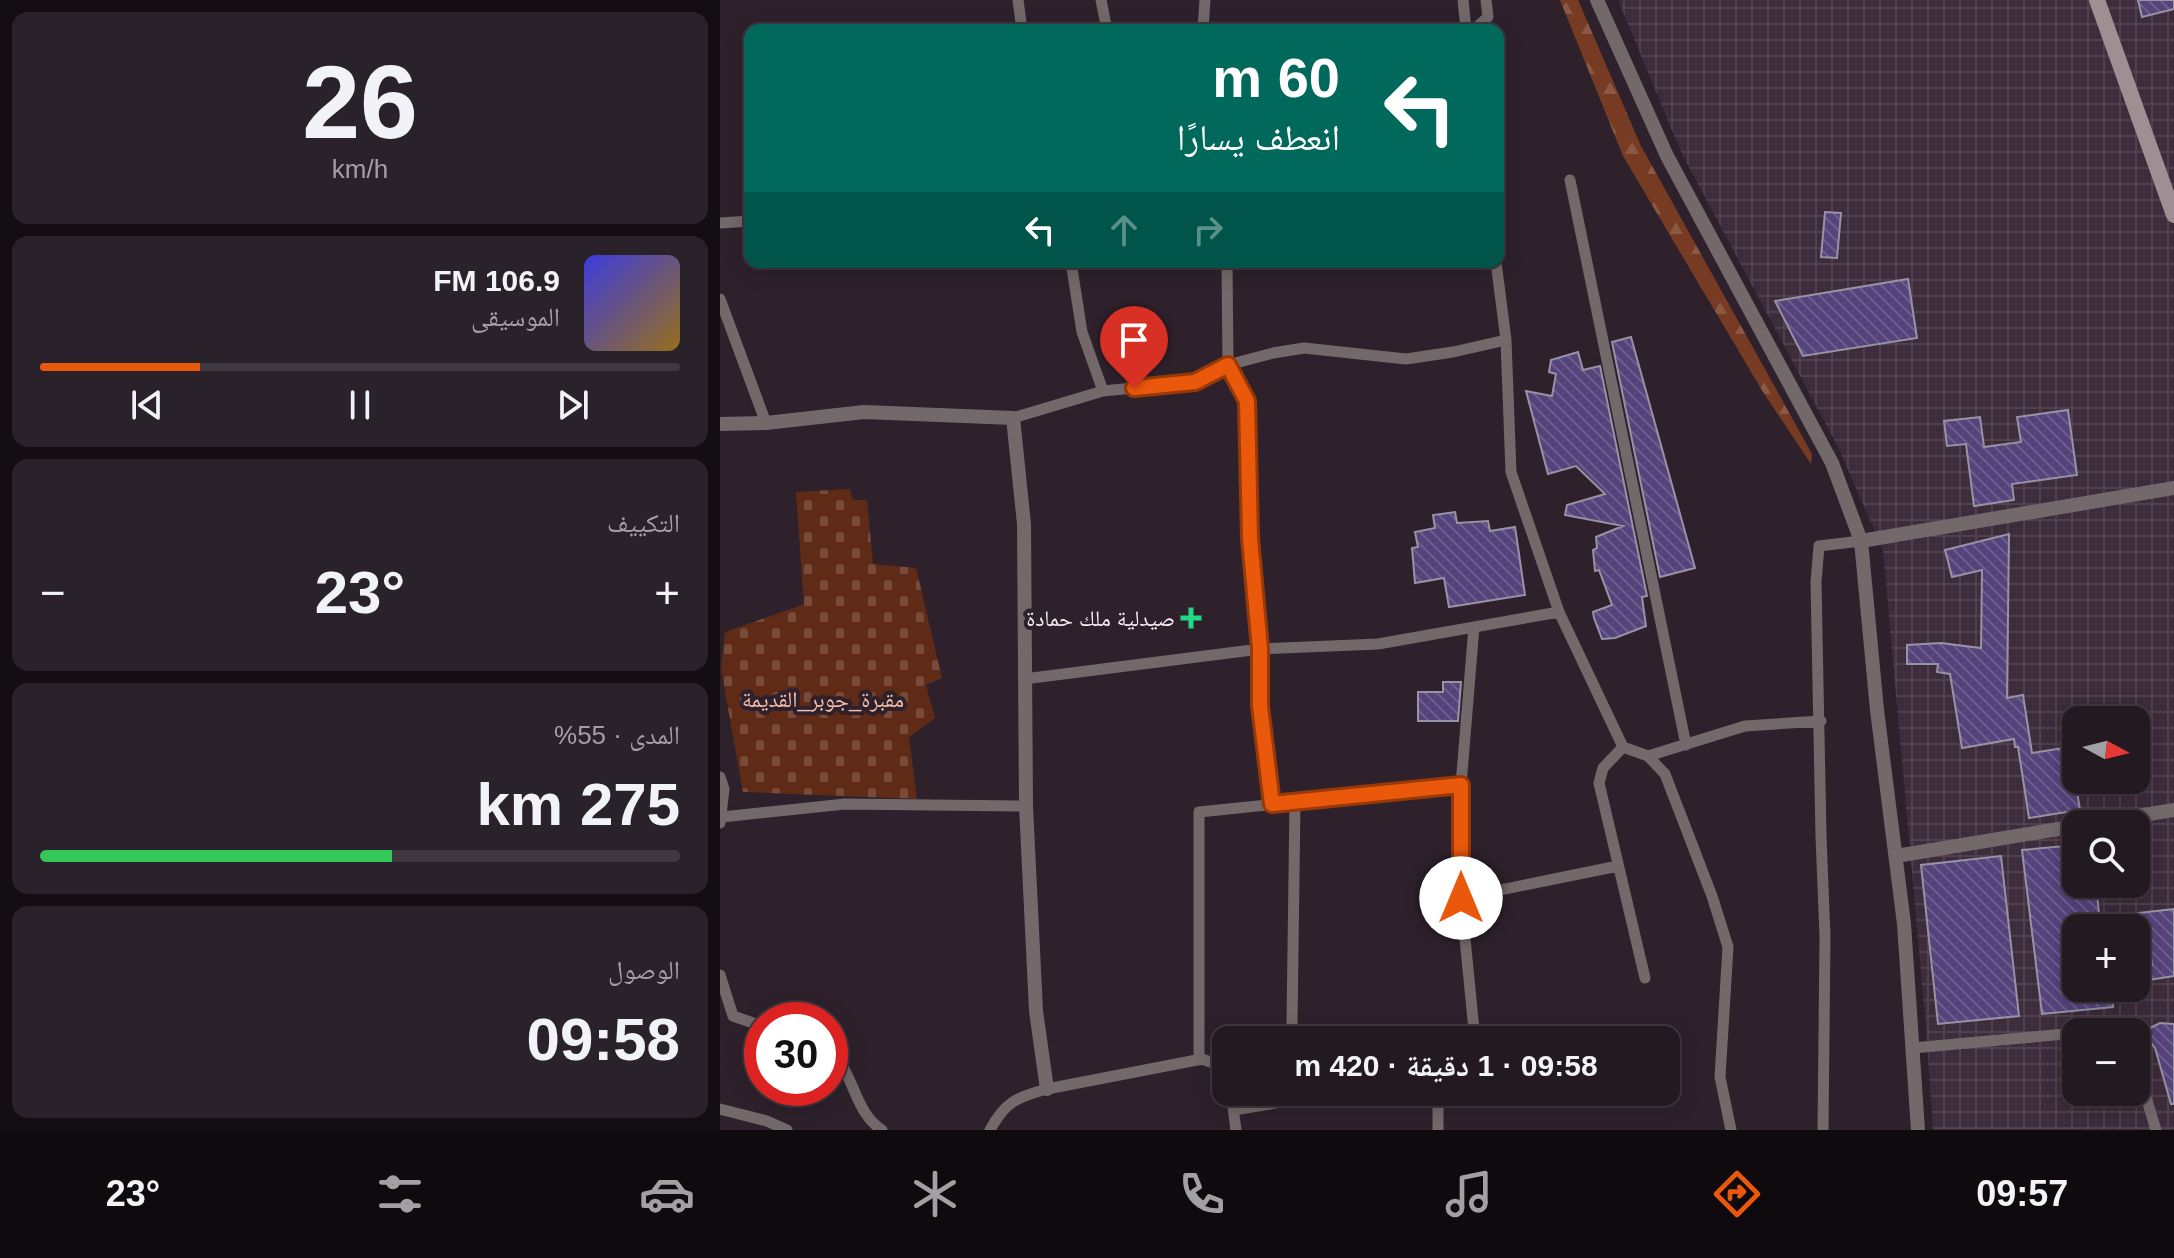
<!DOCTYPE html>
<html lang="ar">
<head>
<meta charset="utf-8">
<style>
  :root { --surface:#221921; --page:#2a222a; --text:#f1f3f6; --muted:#a2a0a5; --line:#3f383f; --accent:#ea580c }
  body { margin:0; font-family:Arial,"Noto Naskh Arabic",sans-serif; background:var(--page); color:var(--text); direction:rtl; height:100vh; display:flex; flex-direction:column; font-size:30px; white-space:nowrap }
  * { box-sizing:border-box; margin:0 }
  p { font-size:26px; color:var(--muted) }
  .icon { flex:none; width:44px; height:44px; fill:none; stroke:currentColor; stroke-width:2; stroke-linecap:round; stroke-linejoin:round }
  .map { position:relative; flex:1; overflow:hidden; direction:ltr }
  .panel { display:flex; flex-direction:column; gap:12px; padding:12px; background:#130e12; width:720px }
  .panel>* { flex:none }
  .top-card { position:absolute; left:24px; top:24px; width:760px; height:244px; border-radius:16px; box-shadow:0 4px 20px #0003,0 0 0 2px var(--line); direction:rtl; background:#00695c; color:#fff; overflow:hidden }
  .needle { width:52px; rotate:97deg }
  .controls { position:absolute; left:1342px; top:706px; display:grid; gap:16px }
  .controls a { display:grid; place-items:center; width:88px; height:88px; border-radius:16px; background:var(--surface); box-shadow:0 4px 20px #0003,0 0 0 2px var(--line); font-size:40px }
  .speed { position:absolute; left:24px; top:1002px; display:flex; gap:16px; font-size:40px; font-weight:700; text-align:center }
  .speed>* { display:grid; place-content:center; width:104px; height:104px; border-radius:50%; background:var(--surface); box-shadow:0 4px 20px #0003,0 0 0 2px var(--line); line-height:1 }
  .speed .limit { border:12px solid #d22; background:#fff; color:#111 }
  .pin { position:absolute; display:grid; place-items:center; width:68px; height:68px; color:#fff; margin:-82px -34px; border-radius:50% 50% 50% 0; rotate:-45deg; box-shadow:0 0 8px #0007 }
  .pin .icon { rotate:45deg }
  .me { position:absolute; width:88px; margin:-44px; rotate:0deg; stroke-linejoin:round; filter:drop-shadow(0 0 6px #0008) }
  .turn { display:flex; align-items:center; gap:28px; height:168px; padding:0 32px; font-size:36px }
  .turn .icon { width:104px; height:104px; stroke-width:2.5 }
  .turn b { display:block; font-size:56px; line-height:68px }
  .lanes { display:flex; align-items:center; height:76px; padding:0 32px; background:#0003; justify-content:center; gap:40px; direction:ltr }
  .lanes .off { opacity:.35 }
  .big { font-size:60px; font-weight:700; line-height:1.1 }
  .panel .tile { flex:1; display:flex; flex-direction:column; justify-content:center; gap:12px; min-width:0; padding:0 28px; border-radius:16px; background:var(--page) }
  .panel .dial { align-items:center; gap:0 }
  .dial b { font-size:104px; line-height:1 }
  .song { display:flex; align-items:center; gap:24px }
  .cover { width:96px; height:96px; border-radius:12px; background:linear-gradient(135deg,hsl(240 70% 55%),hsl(40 70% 35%)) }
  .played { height:8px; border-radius:4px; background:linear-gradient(90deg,var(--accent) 25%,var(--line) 25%) }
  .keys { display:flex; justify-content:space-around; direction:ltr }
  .heat { display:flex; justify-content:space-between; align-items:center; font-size:44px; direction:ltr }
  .charge { height:12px; border-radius:6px; background:linear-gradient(90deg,#34c759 55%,var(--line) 0) }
  .trip { position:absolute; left:492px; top:1026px; width:468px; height:80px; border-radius:16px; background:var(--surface); box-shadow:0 4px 20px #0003,0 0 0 2px var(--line); font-weight:700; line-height:80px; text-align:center; direction:rtl }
  .tabs { display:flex; height:128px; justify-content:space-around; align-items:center; background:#0e0a0d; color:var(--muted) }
  .tabs .icon { width:56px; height:56px }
  .tabs .active { color:var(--accent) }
  .tabs b { font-size:36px; color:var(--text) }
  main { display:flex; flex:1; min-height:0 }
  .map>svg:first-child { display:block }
  .industrial { fill:url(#industrial-grid); fill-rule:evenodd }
  .forest { fill:url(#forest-firs) }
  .cemetery { fill:url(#cemetery-stones) }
  .building { fill:url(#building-back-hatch); stroke:#9793a5; stroke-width:2 }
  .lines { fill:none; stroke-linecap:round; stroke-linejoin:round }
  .minor { stroke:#73696b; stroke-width:11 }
  .tertiary { stroke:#73696b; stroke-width:14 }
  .secondary { stroke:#9f8f92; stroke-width:16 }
  .route-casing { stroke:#983908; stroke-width:20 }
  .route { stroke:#ea580c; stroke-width:14 }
  .poi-dot { fill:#22d887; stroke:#2e212c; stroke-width:3 }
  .labels { text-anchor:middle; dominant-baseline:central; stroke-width:8; stroke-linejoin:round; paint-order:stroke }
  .poi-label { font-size:22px; fill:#f9f0f8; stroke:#2e212c; text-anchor:end }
  .park-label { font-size:22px; fill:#f9bfaa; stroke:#2e212c }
</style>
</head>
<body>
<main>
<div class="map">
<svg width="1454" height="1130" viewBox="0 0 1454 1130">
  <defs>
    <pattern id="industrial-grid" width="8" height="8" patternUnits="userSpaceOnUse" patternTransform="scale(2)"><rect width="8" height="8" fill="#3d2c3b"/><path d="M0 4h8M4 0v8" fill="none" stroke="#50414e"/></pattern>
    <pattern id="forest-firs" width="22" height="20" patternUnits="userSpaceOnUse" patternTransform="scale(2)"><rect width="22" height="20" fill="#773b23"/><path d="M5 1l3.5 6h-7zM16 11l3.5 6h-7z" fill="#8b5844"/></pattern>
    <pattern id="cemetery-stones" width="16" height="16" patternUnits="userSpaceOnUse" patternTransform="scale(2)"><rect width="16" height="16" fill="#602b16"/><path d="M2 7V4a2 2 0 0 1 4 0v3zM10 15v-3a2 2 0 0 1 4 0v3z" fill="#784a39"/></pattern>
    <pattern id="building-back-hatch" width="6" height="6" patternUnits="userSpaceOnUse" patternTransform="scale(2)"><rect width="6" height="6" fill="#55437c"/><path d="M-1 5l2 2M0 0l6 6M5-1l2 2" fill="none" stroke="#6e5e8f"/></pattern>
  </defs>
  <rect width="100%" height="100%" fill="#2e212c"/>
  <path class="industrial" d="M898,0H1454V1130H1213L1206,1027L1163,550L1119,449L961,152ZM1356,720H1416V780H1356ZM1356,824H1416V884H1356ZM1356,928H1416V988H1356ZM1356,1032H1416V1092H1356Z"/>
  <path class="forest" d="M840,0H858L921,146L1092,454L1091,464L1043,392L903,156Z"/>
  <path class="cemetery" d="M130,489L133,500H147L153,564L196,568L222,678L206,685L215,718L189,737L197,799L23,792L1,669L5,632L84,604L76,492Z"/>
  <path class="building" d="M1418,0H1454V9L1422,17Z
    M1105,212L1121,213L1117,258L1101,257Z
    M1188,279L1197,338L1083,356L1055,301Z
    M911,337L975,568L940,577L892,342Z
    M858,352L863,370L880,366L927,596L922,597L926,626L895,638L882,639L874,618L873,612L892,605L879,570L875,571L873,550L877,548L876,537L903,526L845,515L847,505L885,494L856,466L828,474L806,391L832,396L836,374L829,372L831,360Z
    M1348,410L1357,475L1292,484L1294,500L1254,506L1246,444L1227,446L1224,421L1260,417L1264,447L1301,442L1297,417Z
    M735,512L737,523L768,521L770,531L795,527L805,595L729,607L724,578L695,583L692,548L698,547L695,532L715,528L713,515Z
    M1289,534L1287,698L1303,695L1312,753L1350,747L1360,810L1309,818L1298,747H1295L1294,739L1242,748L1230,674L1217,672L1218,664H1187V645L1221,643L1261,648L1262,570L1232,577L1225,550Z
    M723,682H741L738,721H698V692H723Z
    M1356,845V884H1376L1380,923L1356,925V988H1391L1393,1007L1322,1014L1302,850Z
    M1281,856L1299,1016L1218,1024L1201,865Z
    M1454,909V976L1416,982V968L1432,965L1428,931L1416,932V928H1393L1392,916Z
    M1440,1023L1454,1024V1104H1451L1435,1048L1428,1039L1430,1028Z"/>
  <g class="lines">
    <path class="minor" d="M298,0L302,30
      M381,0L387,30
      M743,0L746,30
      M483,30L485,0
      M757,30L759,25L768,17L766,0
      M850,180L966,745
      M778,215V239
      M0,223L30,221
      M351,262L362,332L383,391
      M507,262L508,365L527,401L530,538L540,649V706L552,804
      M776,262L786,340L791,472L839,612L903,747L928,756L945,774L992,896L1008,947L1000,1077L1011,1130
      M0,299L46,423
      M293,418L383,391L475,382L508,365L553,353L584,348L686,359L733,352L786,340
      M754,627L741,785V898L755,1040
      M304,679L540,649L658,644L839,612
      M903,747L883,768L879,783L925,978
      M928,756L1025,726L1101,721
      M0,777L4,789L0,823
      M575,802L572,1024L575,1040
      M2,817L125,804L306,806
      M741,898L898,866
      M0,975L13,1016L42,1026
      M1371,1032L1405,1029L1406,1032
      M1193,1048L1356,1033
      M110,1051C135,1073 133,1111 162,1130
      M479,1060V812L741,785
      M1416,1064L1436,1130
      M511,1092L516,1130
      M585,1098L692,1092
      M0,1109L47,1121L67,1130
      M514,1110L585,1098L584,1092
      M270,1130C285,1102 297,1097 327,1089L482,1059L499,1065L506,1076
      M718,1130V1092
      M1103,1130L1105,936L1101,836L1096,582L1099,546L1141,541"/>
    <path class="tertiary" d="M877,0L947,156L1112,463L1141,541L1157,710L1184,924L1198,1130
      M0,424L46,423L144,412L293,418L304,524L306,806L316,1011L327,1089
      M1141,541L1454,488
      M1369,824L1454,810
      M1176,856L1356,826"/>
    <path class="secondary" d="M1377,0L1454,215"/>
  </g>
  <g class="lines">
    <defs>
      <path id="route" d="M414,388L475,382L508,365L527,401L530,538L540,649V706L552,804L741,785V898"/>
    </defs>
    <use href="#route" class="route-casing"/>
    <use href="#route" class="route"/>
  </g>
  <path class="poi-dot" d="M467 606h8v8h8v8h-8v8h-8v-8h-8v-8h8z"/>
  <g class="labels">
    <g class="poi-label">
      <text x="455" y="618">صيدلية ملك حمادة</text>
    </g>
    <g class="park-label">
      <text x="103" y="699">مقبرة_جوبر_القديمة</text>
    </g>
  </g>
</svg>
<div class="controls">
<a><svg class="needle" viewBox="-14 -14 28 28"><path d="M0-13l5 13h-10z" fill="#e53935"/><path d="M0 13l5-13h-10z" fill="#a2a0a5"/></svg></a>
<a><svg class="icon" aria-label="search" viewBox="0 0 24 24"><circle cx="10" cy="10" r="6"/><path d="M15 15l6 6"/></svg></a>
<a>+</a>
<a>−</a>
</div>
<div class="speed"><div class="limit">30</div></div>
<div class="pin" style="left:414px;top:388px;background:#d93025"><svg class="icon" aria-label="arrive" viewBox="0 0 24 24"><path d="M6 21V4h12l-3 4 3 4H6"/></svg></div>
<svg class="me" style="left:741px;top:898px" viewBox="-20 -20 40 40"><circle r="19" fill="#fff"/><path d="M0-13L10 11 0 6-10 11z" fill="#ea580c"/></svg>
<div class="trip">09:58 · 1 دقيقة · 420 m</div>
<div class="top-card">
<div class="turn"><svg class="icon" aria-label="left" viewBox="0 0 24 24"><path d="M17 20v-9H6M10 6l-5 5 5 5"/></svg><div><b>60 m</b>انعطف يسارًا</div></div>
<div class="lanes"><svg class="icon" aria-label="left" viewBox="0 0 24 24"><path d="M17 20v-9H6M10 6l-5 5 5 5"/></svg><svg class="icon off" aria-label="ahead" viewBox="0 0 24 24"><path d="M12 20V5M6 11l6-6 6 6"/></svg><svg class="icon off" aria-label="right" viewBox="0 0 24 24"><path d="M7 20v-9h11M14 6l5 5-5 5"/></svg></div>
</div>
</div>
<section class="panel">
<div class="tile dial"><b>26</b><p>km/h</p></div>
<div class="tile">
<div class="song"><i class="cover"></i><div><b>106.9 FM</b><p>الموسيقى</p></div></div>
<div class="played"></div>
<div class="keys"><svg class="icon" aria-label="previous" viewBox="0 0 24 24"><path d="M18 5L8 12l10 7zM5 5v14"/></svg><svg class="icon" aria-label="pause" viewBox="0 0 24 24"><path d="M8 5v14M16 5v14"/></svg><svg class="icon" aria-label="next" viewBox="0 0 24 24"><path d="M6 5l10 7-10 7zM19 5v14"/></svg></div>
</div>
<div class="tile"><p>التكييف</p>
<div class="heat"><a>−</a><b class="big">23°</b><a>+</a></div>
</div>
<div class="tile"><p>المدى · 55%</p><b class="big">275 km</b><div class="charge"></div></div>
<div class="tile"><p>الوصول</p><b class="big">09:58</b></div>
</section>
</main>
<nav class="tabs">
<b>09:57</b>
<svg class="icon active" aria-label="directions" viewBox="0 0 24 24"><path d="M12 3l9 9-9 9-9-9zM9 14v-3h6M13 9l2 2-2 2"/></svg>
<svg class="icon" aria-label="music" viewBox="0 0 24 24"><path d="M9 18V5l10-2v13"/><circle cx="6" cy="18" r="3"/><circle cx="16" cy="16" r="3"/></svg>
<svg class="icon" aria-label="phone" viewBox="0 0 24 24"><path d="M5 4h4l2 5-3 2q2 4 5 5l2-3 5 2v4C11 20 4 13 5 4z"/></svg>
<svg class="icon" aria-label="climate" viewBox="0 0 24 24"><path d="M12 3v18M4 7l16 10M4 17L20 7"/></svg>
<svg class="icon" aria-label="car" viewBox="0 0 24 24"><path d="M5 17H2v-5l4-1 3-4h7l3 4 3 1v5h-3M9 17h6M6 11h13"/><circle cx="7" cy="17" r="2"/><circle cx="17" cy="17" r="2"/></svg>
<svg class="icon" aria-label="filters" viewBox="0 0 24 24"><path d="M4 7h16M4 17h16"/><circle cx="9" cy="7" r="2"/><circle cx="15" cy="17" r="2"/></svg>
<b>23°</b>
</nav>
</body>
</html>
